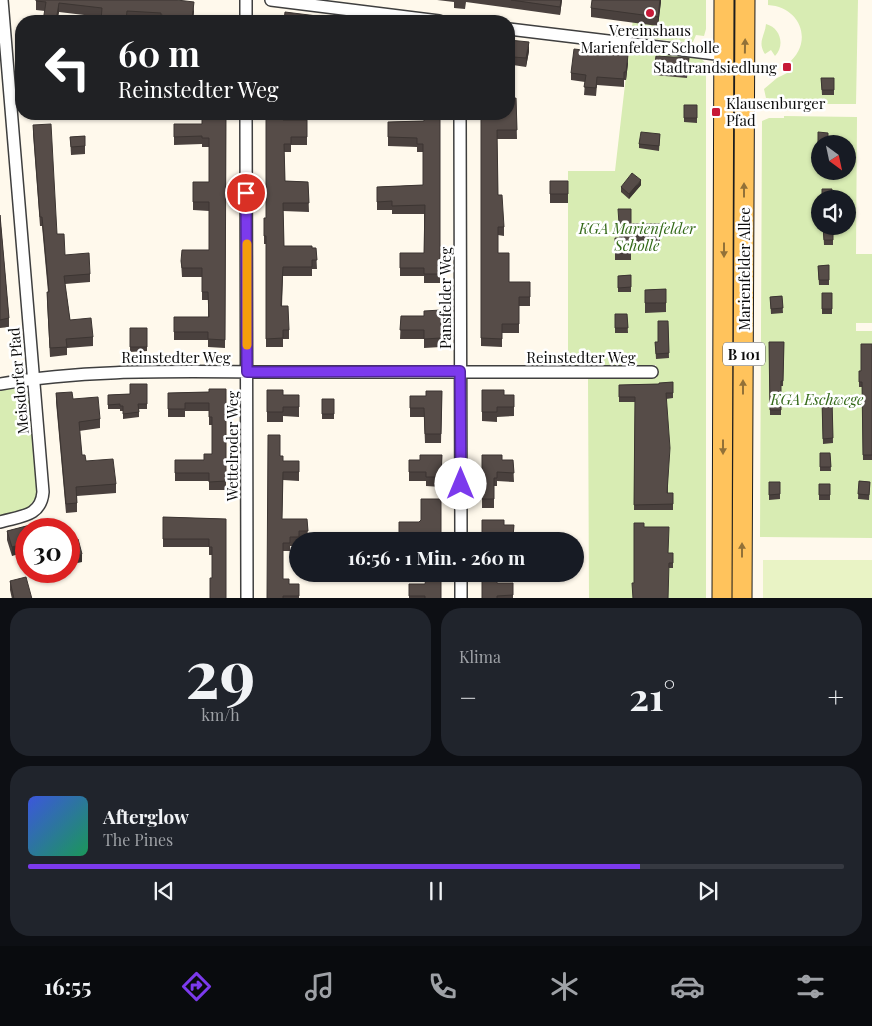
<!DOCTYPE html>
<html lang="de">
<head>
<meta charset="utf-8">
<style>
  :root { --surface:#171b24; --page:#20242c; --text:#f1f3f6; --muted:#9ea1a6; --line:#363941; --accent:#7c3aed }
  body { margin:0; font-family:"Playfair Display",serif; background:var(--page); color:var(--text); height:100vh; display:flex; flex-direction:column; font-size:19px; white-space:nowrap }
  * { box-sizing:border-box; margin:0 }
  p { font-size:16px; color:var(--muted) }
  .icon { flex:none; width:28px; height:28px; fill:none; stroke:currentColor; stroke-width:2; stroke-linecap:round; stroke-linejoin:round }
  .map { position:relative; height:598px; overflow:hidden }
  .panel { display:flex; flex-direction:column; gap:10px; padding:10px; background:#0d0f14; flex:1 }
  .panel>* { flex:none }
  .banner { position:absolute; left:15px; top:15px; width:500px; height:105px; border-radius:20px; box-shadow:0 1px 4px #0004; background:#202124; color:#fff; overflow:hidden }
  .needle { width:32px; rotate:147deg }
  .fabs { position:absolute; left:811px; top:135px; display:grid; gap:10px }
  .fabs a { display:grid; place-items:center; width:45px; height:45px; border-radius:50%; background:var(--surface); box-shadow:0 1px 4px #0004; font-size:25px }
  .speed { position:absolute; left:15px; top:518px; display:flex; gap:10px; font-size:25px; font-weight:700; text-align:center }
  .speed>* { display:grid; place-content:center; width:65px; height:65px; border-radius:50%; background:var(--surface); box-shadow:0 1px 4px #0004; line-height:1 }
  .speed .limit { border:8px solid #d22; background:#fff; color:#111 }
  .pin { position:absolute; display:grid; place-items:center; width:42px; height:42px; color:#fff; margin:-21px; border:2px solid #fff; border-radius:50%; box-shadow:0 1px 5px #0007 }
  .me { position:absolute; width:55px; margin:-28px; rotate:0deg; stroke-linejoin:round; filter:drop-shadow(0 0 4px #0008) }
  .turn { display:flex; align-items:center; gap:18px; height:105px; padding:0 20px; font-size:22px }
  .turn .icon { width:65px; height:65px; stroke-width:2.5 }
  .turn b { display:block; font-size:35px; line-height:42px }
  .big { font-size:38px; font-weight:700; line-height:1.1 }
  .panel .widget { flex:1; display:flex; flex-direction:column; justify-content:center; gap:8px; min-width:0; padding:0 18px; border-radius:20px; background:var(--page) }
  .panel .dial { align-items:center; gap:0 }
  .dial b { font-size:65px; line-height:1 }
  .song { display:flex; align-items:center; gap:15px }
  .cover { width:60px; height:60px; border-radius:8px; background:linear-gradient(135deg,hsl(230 70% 55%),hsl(150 70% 35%)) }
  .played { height:5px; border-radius:2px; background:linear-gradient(90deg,var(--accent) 75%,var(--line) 75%) }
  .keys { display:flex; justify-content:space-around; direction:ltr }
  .heat { display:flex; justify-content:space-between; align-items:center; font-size:28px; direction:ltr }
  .panel .tiles { flex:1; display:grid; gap:10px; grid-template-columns:1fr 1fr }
  .widget:last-child { grid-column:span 2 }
  .trip { position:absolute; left:289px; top:532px; width:295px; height:50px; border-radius:25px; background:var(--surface); box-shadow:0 1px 4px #0004; font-weight:700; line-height:50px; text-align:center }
  .dock { display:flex; height:80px; justify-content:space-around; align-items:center; background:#090b0e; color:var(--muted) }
  .dock .icon { width:35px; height:35px }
  .dock .current { color:var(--accent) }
  .dock b { font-size:22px; color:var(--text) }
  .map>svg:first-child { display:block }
  .green { fill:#d8ecb3; fill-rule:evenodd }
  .pitch { fill:#e9f3c5 }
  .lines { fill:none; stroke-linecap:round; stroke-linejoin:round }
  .minor-casing { stroke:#3f3f3f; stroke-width:14 }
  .primary-casing { stroke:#1d1d1d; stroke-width:21 }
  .minor { stroke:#fff; stroke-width:11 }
  .primary { stroke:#ffc35c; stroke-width:19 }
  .wall { fill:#4a413e }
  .shaded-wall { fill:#3c3532 }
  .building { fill:#564c48; stroke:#3c3532 }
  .oneway { fill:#927138 }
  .route-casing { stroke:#51269a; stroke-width:12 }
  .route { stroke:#7c3aed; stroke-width:9 }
  .slow { stroke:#f59e0b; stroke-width:9 }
  .poi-dot { fill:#c71a38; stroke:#fff; stroke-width:2 }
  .labels { text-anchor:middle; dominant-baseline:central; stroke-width:5; stroke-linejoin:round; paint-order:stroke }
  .shield { fill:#fff; stroke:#555; stroke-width:1 }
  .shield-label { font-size:14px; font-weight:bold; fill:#0c0c0c }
  .poi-label { font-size:15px; fill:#0c0c0c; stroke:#fff }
  .park-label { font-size:15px; font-style:italic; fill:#336918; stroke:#fff }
  .street-label { font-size:15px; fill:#0c0c0c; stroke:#fff }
</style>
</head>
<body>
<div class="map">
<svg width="872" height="599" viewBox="0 0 872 599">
  <rect width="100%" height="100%" fill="#fff9ec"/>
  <path class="green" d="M635,0H706V29L704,36L696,35L693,42H685L631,37Z
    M768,0H858L856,104H784V100L766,98L764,89L777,78L791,71L787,64C814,44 802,7 768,5Z
    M766,24C781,28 785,46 775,56L771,50L765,54C757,42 765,36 766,24Z
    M629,50L700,58L706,63V598H589L588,378H657L656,365H568V171H615Z
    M784,116L857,117L856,254H872V323H856V331H872V538L760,537L762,121L769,118H784ZM820,144H848V171H820ZM820,199H848V226H820Z
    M731,140H738L736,566L729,565Z
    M20,387L29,394L37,496L27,509L0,516V390Z"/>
  <path class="pitch" d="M763,560H872V598H763Z"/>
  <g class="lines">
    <defs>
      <path id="minor" d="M246,0V21
        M271,0L439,21
        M509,29L724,55
        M246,114L247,599
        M460,114L461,541
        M0,384C92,368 186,372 279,372C403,372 528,372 652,372
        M0,522C20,516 41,517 43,492L2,0
        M461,574V599"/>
      <path id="primary" d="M722,599L724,0
        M742,599L745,0"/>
    </defs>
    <use href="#minor" class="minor-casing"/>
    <use href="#primary" class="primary-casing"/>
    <use href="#minor" class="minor"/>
    <use href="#primary" class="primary"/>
  </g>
  <path class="wall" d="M36,0L194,11L193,21H160L127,19V21H101V17L59,12L57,21H43L45,11L36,10Z
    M437,0H562L560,15L466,2L465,9L454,8V2Z
    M661,0L658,26L591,17V8Z
    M509,40L529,51L526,67L513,65L509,99L516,98L517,139H497L498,195L504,227V236L498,235V253L509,282H530V306H519V333H502V347L481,346V114Z
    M689,58L687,78L654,75V70Z
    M628,63L626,80H624V87L597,85L596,96L584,95L585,82L571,80V73Z
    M821,78L834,90V95H822Z
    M684,105H697V123L684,122Z
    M226,114L225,348L208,347V340H174V317H208V300H202V277H182L181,261L209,250V211L193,210V182H209V147H202V144L174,145V124H202L209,117Z
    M440,114V283H424V276H400V253H424V214H392V210H377V187L423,185V152H417V147L388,146V122L424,121Z
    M281,116L283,120H307V145H291V152H284L285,181L308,182L309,212L283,211L284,246L316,248L317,269H312V276H283L282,306L289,330V339H283V347H266V244H264V218H266Z
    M33,125L57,234L65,255L90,274V282L65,284L70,320L93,337V346L67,348V355L50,357L47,301V292H48L42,226H40L33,134Z
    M818,132L820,144V149H818Z
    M660,134L659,151L639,148V144Z
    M85,136V154L71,155L70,137Z
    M568,181V203H550V194Z
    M641,185L629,199L621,192V187Z
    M0,215L9,318V327L0,328Z
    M631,224L660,235V242H631V260H615V238H619Z
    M823,226H833V245H824Z
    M829,265V285H819L818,266Z
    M631,275V292H618V276Z
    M666,289V312L645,313V290Z
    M822,293H832V314H822Z
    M782,296L783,313L771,314L770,297Z
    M441,310V347L424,348V339H400L401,316H424Z
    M615,314H627L628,333H615Z
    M668,321L669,358L656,359L655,342H658Z
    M130,328H147V351L130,352Z
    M769,342H784L783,386H781V415H770Z
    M872,369V460H863L862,387H859V371Z
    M673,382V398L666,399L668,493H673V510H634L635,402H619V385L659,384Z
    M147,384V409H139V417L123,419V411H120V409H108V395L130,394Z
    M226,389V490H209V481H175V460H204L212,454V425H209V411H185V417H168V393L209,392Z
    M267,390L283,395H299V417L283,416V422H267Z
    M482,390L504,395H514V416L497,417V422L482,421Z
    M442,391L441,443H425L424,417H410V396H426Z
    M56,393L73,399L100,419V428L79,431L82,455L86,461L116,484V493L77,496V512L66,513L56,402Z
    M322,399H334V419H322Z
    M832,400L833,443L823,444L822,401Z
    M820,453H830L831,471H820Z
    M442,455L441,487L426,486V481H409V460H420Z
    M482,455L502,460H513L514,482L497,481V486H494V508H482Z
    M280,456L283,461H299V481L283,480L282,519H307L308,539L299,540V541H298V546H290V551H283V579L289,584H299V599H267Z
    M859,481L870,482L869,500L858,499Z
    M769,482H780V499L769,500Z
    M819,484H830V500H819Z
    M163,517L226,519L212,578V555H209V547H163Z
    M399,522L441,541H399Z
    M38,523L12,556L7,540V531Z
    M504,525H514L513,541H482Z
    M644,527L668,553H673V568H669Z
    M494,578L497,583H513V599H482Z
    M10,581L32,599H12L10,590Z
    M409,584L441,599H409Z"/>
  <path class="shaded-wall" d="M561,0H562L560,15V7Z
    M660,0H661V2L658,26V17Z
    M194,2V11L193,21H192Z
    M59,3V12L57,21H56Z
    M529,42V51L526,67V58Z
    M628,55V63L626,80V72Z
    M513,57V65L509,103V94Z
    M641,180V185L629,199V194Z
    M26,543V552L12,556V547Z
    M82,554V562L69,565V557Z"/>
  <path class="building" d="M36,0H177L194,2L192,18H186L185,21H166V16L161,15V13L127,11L126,21H101L102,8L59,3L56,21H43L46,2L36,1Z
    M511,0H561L560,7Z
    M592,0H660L658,17L591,8Z
    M285,12L325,17L324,21H284Z
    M509,40L529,42L526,58L513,57L509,94Z
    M574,49L628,55L626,72H624V79L597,77L596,88L584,87L586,75L571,73Z
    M656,56L689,58L687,74L654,70Z
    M821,78H834V90H822Z
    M516,98L517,130H497L498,195H502L504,227H498V253H509V282H530V297H519V324H502V339L481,338V114H509V99Z
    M684,105H697V118H684Z
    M209,114H226L225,340L208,339V332H174V317H209L208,292H202V268H182L181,261L182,250H209V202H193V182H209V138H202V136L174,137V124H202V117H209Z
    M266,114H281V116H283V120H307V137H291V144H284L285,181L308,182L309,203H283L284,246H312V248H316L317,260H312V267H283L281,306H288L289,330H283V338L266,339V236H264V218H266Z
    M426,114H440V274H424V268H400V253H424L425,205L392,206V201L377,202V187L423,185V144H417V138L388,137V122L424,121V117H426Z
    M51,124L57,234H64L65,255L89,253L90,274L64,276L70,320L91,318L93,337L66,339L67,347L50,348L47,292H49L42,217H40L33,125Z
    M641,132L660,134L659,146L639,144Z
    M818,132L828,133V144H818Z
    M85,136V146L71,147L70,137Z
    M632,173L641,180L629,194L621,187Z
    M550,181H568V194H550Z
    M822,189H832V199H822Z
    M618,209H631V224H660V235L631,236V253H615V238H620Z
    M0,215L9,318L0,320Z
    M823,226H833V240H824Z
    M829,265V280H819L818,266Z
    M631,275V287L618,288V276Z
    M666,289V303H645V290Z
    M822,293H832V309H822Z
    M782,296L783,308L771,309L770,297Z
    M441,310V338L424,339V330H400L401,316H424V311Z
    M615,314H627L628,328H615Z
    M658,321H668L669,353L656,354L655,342H658Z
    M130,328H147V347H130Z
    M769,342H784L783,381H781V410H770Z
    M861,344H872V455H863L862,382H859V371H861Z
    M673,382V393H666L670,448L667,493H673V504L634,505L635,397H619V385L659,384V383Z
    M130,384H147V404H138L139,412L123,414V406H120V404L108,405V395L130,394Z
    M209,389H226V481L209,482V473H175V460H204V454H212V417H209V403H185V409H168V393L209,392Z
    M267,390H283V395H299V407H283V412H267Z
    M482,390H504V395H514V407H497V412H482Z
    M426,391H442L441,434H425L424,408H410V396H426Z
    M72,392L73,399L98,397L100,419L79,422L82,455H85L86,461L113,459L116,484L76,487L77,503L66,504L56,393Z
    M322,399H334V414H322Z
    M832,400L833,438L823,439L822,401Z
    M268,435H280V456H283V461H299V472H283L282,519H307L308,531H299V537H290V543H283V579H289V584H299V596H283V599H267Z
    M820,453H830L831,467H820Z
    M420,455H442L441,477H426V472H409V460H420Z
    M482,455H502V460H513L514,473L497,472V478H494V499H482Z
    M859,481L870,482L869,495L858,494Z
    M769,482H780V494L769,495Z
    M819,484H830V495H819Z
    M421,499H441V541H419V538L399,537V522H419L421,520Z
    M163,517L226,519V599H210V578H212V547H209V539H163Z
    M482,520H504V525H514L513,537H497V541H482Z
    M38,523L40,529H26V543L12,547L7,531Z
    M634,523H644V527H669L668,553H673V563H669L668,599H633L632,583H634Z
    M78,539L82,554L69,557V541Z
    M429,574H441V599H425V596H409V584H425L426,578H430Z
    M482,574H494V578H497V583H513V595L497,596V599H482Z
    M26,577L32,599H14L10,581Z"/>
  <defs><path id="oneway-solid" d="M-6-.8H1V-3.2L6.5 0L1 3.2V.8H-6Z" transform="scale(1.25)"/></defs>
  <g class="oneway">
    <use href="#oneway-solid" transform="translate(745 46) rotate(-89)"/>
    <use href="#oneway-solid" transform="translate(744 190) rotate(-90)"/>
    <use href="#oneway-solid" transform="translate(724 250) rotate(90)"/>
    <use href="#oneway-solid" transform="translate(743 387) rotate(-90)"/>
    <use href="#oneway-solid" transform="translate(723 447) rotate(90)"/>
    <use href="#oneway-solid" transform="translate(742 550) rotate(-90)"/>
  </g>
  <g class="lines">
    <defs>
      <path id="route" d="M246,193L247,372L460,371L461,484"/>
    </defs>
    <use href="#route" class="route-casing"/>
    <use href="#route" class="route"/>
    <path class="slow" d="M247,244V345"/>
  </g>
  <g class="poi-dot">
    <circle cx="650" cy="13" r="5"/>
    <rect x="782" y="62" width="10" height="10" rx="2.5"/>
    <rect x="711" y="107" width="10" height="10" rx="2.5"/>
  </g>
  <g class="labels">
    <rect class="shield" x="723" y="342.5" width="42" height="23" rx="4"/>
    <g class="shield-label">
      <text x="744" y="354">B 101</text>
    </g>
    <g class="poi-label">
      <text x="650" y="30">Vereinshaus<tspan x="650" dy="17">Marienfelder Scholle</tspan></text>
      <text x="777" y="67" text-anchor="end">Stadtrandsiedlung</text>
      <text x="726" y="103" text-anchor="start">Klausenburger<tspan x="726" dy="17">Pfad</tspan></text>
    </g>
    <g class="park-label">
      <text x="637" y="228">KGA Marienfelder<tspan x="637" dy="17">Scholle</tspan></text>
      <text x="817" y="399">KGA Eschwege</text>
    </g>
    <g class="street-label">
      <text transform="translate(744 269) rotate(-90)">Marienfelder Allee</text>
      <text transform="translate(445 298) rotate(-90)">Pansfelder Weg</text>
      <text x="176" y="357">Reinstedter Weg</text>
      <text x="581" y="357">Reinstedter Weg</text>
      <text transform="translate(18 381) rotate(-95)">Meisdorfer Pfad</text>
      <text transform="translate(232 446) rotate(-90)">Wettelroder Weg</text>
    </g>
  </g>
</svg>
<div class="fabs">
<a><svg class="needle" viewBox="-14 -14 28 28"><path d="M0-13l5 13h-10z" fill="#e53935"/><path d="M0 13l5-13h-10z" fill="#9ea1a6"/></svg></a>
<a><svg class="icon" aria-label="sound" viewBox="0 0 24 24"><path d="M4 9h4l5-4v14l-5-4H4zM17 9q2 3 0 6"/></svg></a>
</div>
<div class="speed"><div class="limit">30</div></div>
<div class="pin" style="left:246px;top:193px;background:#d93025"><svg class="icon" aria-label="arrive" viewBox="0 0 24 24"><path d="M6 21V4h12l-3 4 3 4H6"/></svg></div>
<svg class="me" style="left:461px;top:484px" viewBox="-20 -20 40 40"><circle r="19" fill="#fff"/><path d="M0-13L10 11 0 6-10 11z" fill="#7c3aed"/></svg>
<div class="trip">16:56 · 1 Min. · 260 m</div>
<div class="banner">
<div class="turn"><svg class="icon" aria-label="left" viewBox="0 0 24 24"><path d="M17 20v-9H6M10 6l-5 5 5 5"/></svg><div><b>60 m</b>Reinstedter Weg</div></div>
</div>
</div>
<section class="panel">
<div class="tiles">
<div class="widget dial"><b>29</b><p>km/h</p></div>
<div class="widget"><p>Klima</p>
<div class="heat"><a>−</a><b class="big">21°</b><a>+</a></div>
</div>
<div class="widget">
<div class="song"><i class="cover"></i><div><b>Afterglow</b><p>The Pines</p></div></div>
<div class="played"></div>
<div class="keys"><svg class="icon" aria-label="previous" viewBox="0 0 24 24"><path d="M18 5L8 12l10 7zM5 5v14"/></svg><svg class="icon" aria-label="pause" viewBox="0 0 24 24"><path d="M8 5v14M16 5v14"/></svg><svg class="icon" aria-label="next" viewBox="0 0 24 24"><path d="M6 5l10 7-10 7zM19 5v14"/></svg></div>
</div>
</div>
</section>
<nav class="dock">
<b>16:55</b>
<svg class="icon current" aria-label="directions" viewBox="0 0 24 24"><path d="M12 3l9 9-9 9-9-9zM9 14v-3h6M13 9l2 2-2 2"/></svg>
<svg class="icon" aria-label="music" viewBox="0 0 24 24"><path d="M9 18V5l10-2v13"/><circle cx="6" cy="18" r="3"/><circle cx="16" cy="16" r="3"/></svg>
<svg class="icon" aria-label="phone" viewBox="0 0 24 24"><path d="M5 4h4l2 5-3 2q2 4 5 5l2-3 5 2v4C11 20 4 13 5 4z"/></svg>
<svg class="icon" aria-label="climate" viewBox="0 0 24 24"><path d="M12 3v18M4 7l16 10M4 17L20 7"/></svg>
<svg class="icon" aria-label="car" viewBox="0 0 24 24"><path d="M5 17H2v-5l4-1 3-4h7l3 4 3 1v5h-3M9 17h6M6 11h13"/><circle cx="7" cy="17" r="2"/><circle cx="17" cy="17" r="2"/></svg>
<svg class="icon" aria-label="filters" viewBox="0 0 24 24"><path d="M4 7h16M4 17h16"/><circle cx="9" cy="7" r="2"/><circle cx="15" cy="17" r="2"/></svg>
</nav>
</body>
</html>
